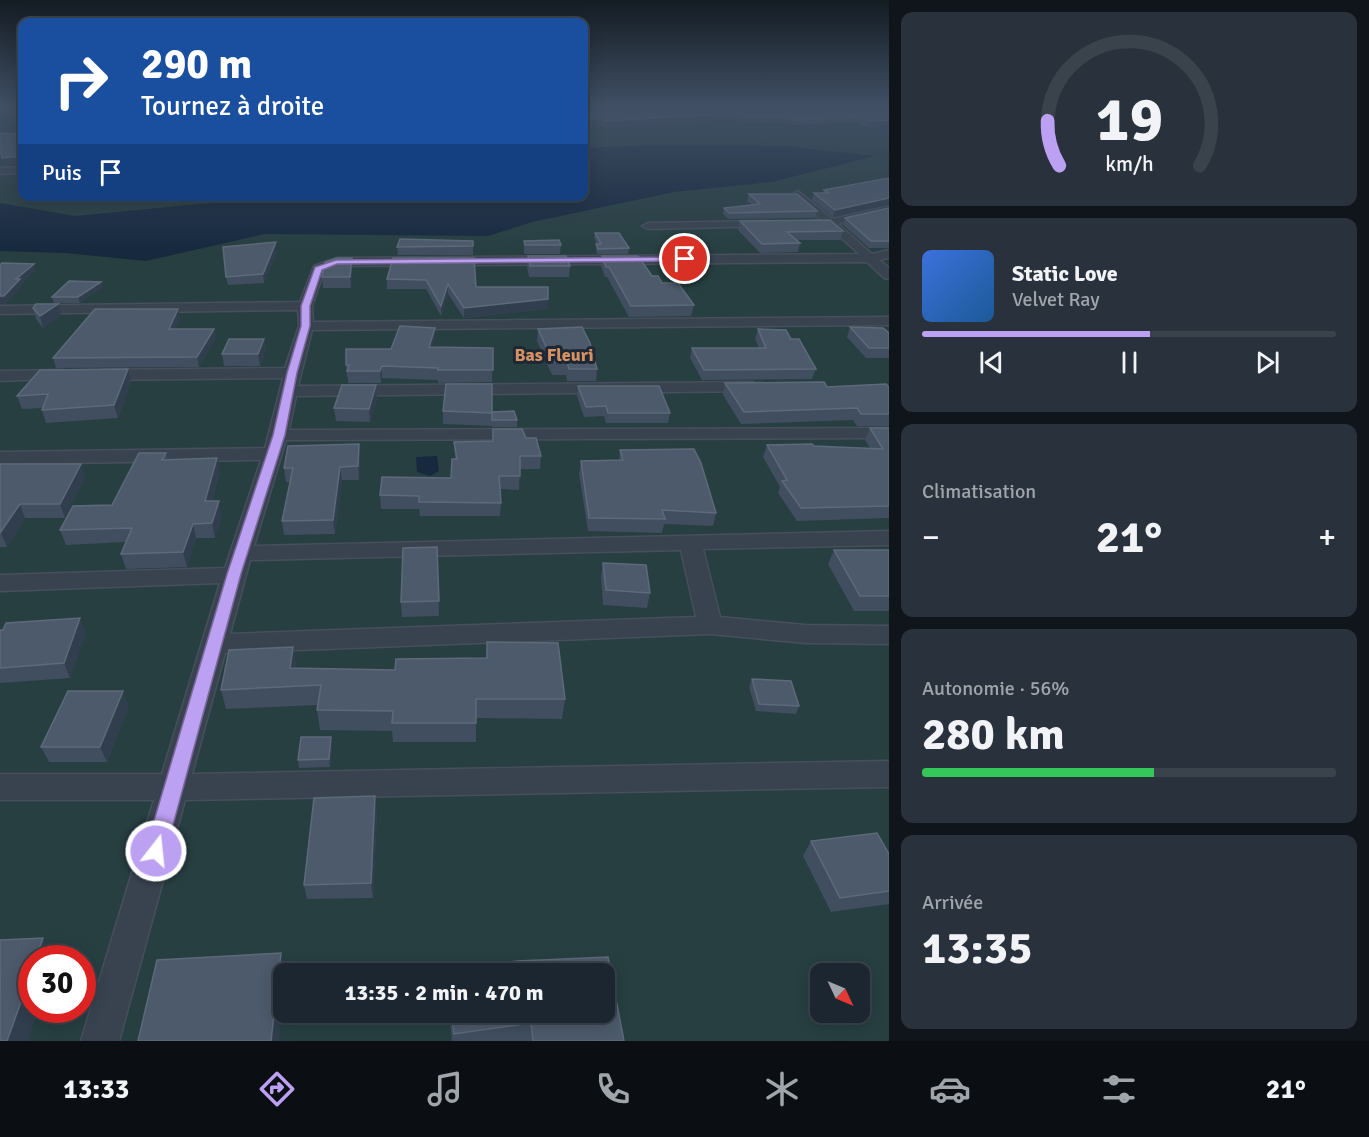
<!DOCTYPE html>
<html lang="fr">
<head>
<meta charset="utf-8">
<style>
  :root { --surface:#1c2630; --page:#29323c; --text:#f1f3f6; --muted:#a0a5ab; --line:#3a434c; --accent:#bca0f2 }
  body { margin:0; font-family:Signika,sans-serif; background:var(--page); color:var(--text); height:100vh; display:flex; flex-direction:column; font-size:22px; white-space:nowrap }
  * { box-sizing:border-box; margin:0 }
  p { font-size:20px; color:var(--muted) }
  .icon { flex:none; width:33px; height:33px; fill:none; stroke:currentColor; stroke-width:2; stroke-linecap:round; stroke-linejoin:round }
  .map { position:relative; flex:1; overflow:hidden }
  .panel { display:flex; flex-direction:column; gap:12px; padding:12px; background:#0f151a; width:480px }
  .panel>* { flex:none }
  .hud { position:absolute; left:18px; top:18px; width:570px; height:183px; border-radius:12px; box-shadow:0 3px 15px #0003,0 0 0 2px var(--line); background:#1a4fa0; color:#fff; overflow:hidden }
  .needle { width:39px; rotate:134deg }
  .tools { position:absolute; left:810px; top:963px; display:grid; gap:12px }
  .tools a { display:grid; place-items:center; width:60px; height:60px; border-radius:12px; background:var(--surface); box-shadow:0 3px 15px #0003,0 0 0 2px var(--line); font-size:30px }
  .speed { position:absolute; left:18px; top:945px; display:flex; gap:12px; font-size:30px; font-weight:700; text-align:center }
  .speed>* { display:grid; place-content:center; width:78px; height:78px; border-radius:50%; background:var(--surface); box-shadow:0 3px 15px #0003,0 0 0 2px var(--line); line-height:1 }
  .speed .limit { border:9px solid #d22; background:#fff; color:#111 }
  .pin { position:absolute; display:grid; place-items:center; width:51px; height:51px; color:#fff; margin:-26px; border:3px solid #fff; border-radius:50%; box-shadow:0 2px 6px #0007 }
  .me { position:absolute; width:66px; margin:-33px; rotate:16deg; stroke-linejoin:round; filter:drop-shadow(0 0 4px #0008) }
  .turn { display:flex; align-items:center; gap:21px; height:126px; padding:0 24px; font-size:27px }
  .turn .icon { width:78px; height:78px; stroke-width:2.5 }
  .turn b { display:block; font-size:42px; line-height:51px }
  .then { display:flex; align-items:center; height:57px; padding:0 24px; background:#0003; gap:12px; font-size:22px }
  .big { font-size:45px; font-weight:700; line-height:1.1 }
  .panel .widget { flex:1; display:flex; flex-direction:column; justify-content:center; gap:9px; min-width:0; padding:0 21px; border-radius:12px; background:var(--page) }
  .panel .dial { align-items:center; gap:0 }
  .dial svg { height:156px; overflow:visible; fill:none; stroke:var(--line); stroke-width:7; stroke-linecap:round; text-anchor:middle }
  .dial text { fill:var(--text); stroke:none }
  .song { display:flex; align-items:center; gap:18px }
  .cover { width:72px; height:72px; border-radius:9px; background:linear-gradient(135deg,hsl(220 70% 55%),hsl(210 70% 35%)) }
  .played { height:6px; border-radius:3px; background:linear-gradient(90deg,var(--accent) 55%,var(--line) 55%) }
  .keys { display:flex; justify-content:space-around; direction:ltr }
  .heat { display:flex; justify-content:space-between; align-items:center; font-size:33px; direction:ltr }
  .charge { height:9px; border-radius:4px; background:linear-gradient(90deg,#34c759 56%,var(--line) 0) }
  .trip { position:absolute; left:273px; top:963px; width:342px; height:60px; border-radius:12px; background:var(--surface); box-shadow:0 3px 15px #0003,0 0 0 2px var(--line); font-weight:700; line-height:60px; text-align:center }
  .menu { display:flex; height:96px; justify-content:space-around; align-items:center; background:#0b0f13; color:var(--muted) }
  .menu .icon { width:42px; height:42px }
  .menu .active { color:var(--accent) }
  .menu b { font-size:27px; color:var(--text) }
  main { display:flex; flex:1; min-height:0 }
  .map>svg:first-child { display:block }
  .green { fill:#273f41; fill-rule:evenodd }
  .water { fill:#17293f }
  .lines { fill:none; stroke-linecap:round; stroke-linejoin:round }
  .minor-casing { stroke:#464f5c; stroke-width:3 }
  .minor { fill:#394350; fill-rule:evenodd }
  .wall { fill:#404e5f }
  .shaded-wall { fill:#303e4e }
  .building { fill:#4d5a6b; stroke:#5d6a7a; stroke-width:1.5 }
  .route { fill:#bca0f2; stroke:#7a689d; stroke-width:1.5 }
  .labels { text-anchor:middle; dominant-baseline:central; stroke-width:6; stroke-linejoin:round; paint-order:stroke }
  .far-district-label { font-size:18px; font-weight:bold; fill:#d79264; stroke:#1e2835 }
</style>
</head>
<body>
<main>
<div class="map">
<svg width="889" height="1041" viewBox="0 0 889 1041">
  <rect width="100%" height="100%" fill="#253240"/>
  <path class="green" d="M0,105H22V196H584V105H889V1041H0ZM32,958H82V1010H32ZM284,974H604V1012H284ZM820,974H860V1012H820Z"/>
  <path class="water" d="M656,145L785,146L875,156L772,182L674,192L532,222L488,236L265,234L146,261L66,253L0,251V203L75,216L221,202L236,196H584V148Z
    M437,456L439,471L430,476L417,472L416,457Z"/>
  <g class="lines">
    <defs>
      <path id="minor" d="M0,105H22V109H0Z
        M22,167V173L0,174V168Z
        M798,191L832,219L889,206V212L838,224L872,254L889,250V258L879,260L889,268V279L884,278L867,262L338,266L324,271L312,306L313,322L889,317V325L312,330L298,386L753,382L761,387L759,391L296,396L289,430L889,428V438L286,440L254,546L889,531V545L703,549L720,617L805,625L889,626V644L805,643L710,634L225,653L192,774L889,761V787L185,800L119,1041H81L154,800H0V774H162L220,583L0,591V575L225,568L261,460L0,464V452L265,448L283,378L101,380L93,375L101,370L285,368L299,326L298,310L0,314V306L300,302L314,266L336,258L859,254L828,226H800V222L821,220L794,196L793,194ZM681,550L696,617L230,634L250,560Z
        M767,221L771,222V226L648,229L642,226L648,223Z
        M63,370L71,375L69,378L0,381V371Z"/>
    </defs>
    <use href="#minor" class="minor-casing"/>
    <use href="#minor" class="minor"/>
  </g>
  <path class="wall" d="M584,105H889L868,127L856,122L793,125L784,122H741L736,119L606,127L597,124Z
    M889,178V205L833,217L812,200L814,193H823L824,190Z
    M749,194L817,211L815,218L728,219L723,214L724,208L752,205L747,201Z
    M889,208V248H869L843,225L845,218Z
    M740,221L843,231L840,240H797L800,243L798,252L760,253L738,230Z
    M595,233L629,248L628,254H597L596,249V244H597L594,238Z
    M473,241V255H398L397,247Z
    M524,241L561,245L560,254H524Z
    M277,251L264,283L228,285L226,277Z
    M528,256L570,266L569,277H529L527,267Z
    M602,256L652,276L694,305L691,316L629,317L607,277H605L601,266Z
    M393,258L476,287L548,309L464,318L448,294L441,316L426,289H387V279Z
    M352,268L351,288H323L322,277Z
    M101,282L102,287L80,303H54L52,297Z
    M33,308L61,315L43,328L36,319Z
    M180,318L175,329H214L215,339L199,367L56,368L53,358Z
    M850,327L889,333V358H866L847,337Z
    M435,328V339L432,347L493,348L492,382L438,383V380L382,378L381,383H348V377H347L346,365L391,349Z
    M538,329L597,369L596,381H567L566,375H552L537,341Z
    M758,329L791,339L816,369L812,379L702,380L690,358L692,348H759L755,339Z
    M266,350L260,366H224L222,354Z
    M131,382L118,418L46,423L42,410L43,408L22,409L17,396Z
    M725,383L827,387H889V426H857L853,420L741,424L723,395Z
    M492,384V426L443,424V411Z
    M376,385L377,398L370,422L336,421L334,408Z
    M578,386L670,413L668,423H606L604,416L584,417L577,396Z
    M492,412L517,420V427H492Z
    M870,428H889V518L797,521L778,493L780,487L763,457L767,445L870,448L865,440Z
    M493,429L526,438L541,456L540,469H520L519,490L500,489L501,503L500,516H420L419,509H381L380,495L451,478L455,459L454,442L492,441Z
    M359,444L360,458L359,480H342L335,534L284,535L282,521L290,482H286L284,468Z
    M620,450L716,513L713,526L664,524L662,533L588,531L579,474L581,461L619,460Z
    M166,453L167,459L220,471L212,501L222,515L215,538H196L187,567L126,569L121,554L126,542L66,545L60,530L112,505Z
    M0,464H81L85,477L65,518H25L7,547H0Z
    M437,547L439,616L402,617L401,602Z
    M834,550H889V611H854L828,564Z
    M603,563L650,593L647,608L603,605L601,577Z
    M0,630L86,633L70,678L0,683Z
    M487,642L565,699L562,719L476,718V742H393L392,731L320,730L317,710L318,705L226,709L221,690L293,647L296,668L395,670L486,658Z
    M752,679L799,706L796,714L756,711L749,687Z
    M129,706L107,762H49L41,747Z
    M331,737L332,744L330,767L299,768L298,760Z
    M377,811L373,898L307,899L304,885Z
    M811,841L889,854V904L831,912L803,856Z
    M449,1012H604L624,1041H452Z"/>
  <path class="shaded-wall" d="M7,105H11L13,111L0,120V110Z
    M737,113L736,119L606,127V121Z
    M598,118L597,124L584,126V120Z
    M889,120V125L868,127L869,121Z
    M22,156V164L5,166L2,158Z
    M889,198V205L833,217L835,210Z
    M276,242L277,251L264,283L263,274Z
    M352,258V268L351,288L350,277Z
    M34,264L36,271L22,284V286L6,304H0V296L16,279Z
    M101,282L102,287L80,303L78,297Z
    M448,284V294L441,316V306Z
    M548,299V309L464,318V308Z
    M58,304L61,315L43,328L40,316Z
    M178,309L180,318L171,338L169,329Z
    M435,328V339L429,359V347Z
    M214,329L215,339L199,367L197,357Z
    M264,339L266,350L260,366L258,354Z
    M382,366V378L381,383L380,371Z
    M128,369L131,382L118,418L114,405Z
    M376,385L377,398L370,422L369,409Z
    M359,444L360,458L359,480L358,466Z
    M217,458L220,471L208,515L205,501Z
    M81,464L85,477L65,518L60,504Z
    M340,467L342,480L335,534L333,520Z
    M219,501L222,515L215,538L212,523Z
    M20,504L25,518L7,547L1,533Z
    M193,524L196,538L187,567L183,552Z
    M80,618L86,633L70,678L64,663Z
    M293,647L296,666L294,688L290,668Z
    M123,691L129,706L107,762L100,747Z
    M331,737L332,744L330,767L329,759Z
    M375,796L377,811L373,898L371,883Z
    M43,938L55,958H36Z
    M281,953L286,973L284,974V999L279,1041H271Z
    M32,971V1010H38L28,1041H7Z"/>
  <path class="building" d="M0,105H7L0,110Z
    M584,105H889V120L869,121L858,117L794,120L785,116H742L737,113L606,121L598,118L584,120Z
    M0,133L22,134V156L2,158L0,150Z
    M889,178V198L835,210L814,193H829L824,190Z
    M749,194H797L817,211L729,213L724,208L760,204Z
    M889,208V241H871L845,218Z
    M830,220L843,231L787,232L800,243L762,244L740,221Z
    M595,233H619L629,248L598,249L596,244H601Z
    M400,239L473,241V246L397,247Z
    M559,240L561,245H525L524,241Z
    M276,242L263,274L226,277L223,247Z
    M528,256H566L570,266H530Z
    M602,256H638L652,276H658L662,283H678L694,305L631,306L609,267H606Z
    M338,258H352L350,277H322L325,262Z
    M393,258H474L476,287H548V299L464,308L448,284L441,306L426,280L387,279Z
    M2,263L34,264L16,279H20L4,296H0V265Z
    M69,281L101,282L78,297H52Z
    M36,304H58L40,316L33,308Z
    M95,309H178L169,329H214L197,357L53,358Z
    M400,326L435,328L429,347L493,348V370H438V368L382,366L380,371H347L349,365H346V349H391Z
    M582,327L590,343L597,369H569L567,362H553L538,329Z
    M850,327L883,328L889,333V348H869Z
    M758,329L786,330L791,339H799L816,369L704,370L692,348H766Z
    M229,339H264L258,354H222Z
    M128,369L114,405L42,410L48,394L17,396L40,370Z
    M824,382L827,387L886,384L889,387V414H861L857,408L744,412L725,383Z
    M446,384H492V413L443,411Z
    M342,385H376L369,409L334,408Z
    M578,386H659L670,413H608L606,406L586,407Z
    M514,411L517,420H492V412Z
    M870,428H889V506L801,508L782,481L787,480L767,445L812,444L814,446L883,449Z
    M493,429H522L526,438H536L541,456H520V476H499L501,503L419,502V496L380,495L382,477L451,478L452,459H457L454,442L493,441Z
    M359,444L358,466L340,467L333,520L282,521L293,468H284L288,446Z
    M694,449L701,463L716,513L662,510L665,519L589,518L581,461L623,460L620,450Z
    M139,453H166L162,460L217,458L205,501H219L212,523L193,524L183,552L121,554L132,528L60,530L73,506L112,505Z
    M0,464H81L60,504H20L0,533Z
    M437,547L439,601L401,602L403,548Z
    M834,550H889V596H860Z
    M603,563L646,565L650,593L606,590Z
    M80,618L64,663L0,668V630H3L6,623Z
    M487,642L558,643L565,699H476V723H392L393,711L317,710L321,685L221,690L229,650L293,647L290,668L395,670L396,659L487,658Z
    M752,679L791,681L799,706L759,704Z
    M68,691H123L100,747H41Z
    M301,737H331L329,759L298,760Z
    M375,796L371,883L304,885L314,798Z
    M877,833L889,854V891L840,898L811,841Z
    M43,938L36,958H32V971L7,1041H0V940Z
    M281,953L271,1041H138L157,960Z
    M608,957L624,1041H533L531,1023L454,1034L451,1012H604V974H446V971L517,961Z"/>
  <linearGradient id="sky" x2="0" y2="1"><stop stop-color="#141c23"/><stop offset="0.42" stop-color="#404f64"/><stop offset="1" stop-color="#404f64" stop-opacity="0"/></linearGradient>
  <rect width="889" height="251" fill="url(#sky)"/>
  <path class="route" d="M685,257L689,259L687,261L337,264L322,270L310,306V326L297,373L285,435L241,574L166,851L163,858L156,861L148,858L145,851L227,574L273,435L287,373L301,326V306L315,267L336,260Z"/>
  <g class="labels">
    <g class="far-district-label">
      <text x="554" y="355">Bas Fleuri</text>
    </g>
  </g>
</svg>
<div class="tools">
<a><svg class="needle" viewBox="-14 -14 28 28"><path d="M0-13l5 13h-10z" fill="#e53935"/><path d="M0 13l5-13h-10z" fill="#a0a5ab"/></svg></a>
</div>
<div class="speed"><div class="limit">30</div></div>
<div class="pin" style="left:685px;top:259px;background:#d93025"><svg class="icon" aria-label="arrive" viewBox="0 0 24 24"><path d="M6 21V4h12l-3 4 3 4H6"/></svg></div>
<svg class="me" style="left:156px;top:851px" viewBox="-20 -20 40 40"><circle r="17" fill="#bca0f2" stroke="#fff" stroke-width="3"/><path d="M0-11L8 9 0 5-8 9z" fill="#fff"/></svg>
<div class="trip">13:35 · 2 min · 470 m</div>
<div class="hud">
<div class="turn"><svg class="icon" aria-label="right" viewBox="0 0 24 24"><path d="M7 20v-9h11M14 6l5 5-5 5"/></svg><div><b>290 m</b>Tournez à droite</div></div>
<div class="then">Puis<svg class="icon" aria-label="arrive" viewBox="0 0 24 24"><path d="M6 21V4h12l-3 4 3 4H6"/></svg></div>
</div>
</div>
<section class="panel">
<div class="widget dial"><svg viewBox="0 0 100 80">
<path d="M14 69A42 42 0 1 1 86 69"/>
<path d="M14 69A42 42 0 0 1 8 46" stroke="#bca0f2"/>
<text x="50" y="56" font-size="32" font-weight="700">19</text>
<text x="50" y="72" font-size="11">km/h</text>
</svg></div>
<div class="widget">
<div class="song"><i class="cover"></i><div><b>Static Love</b><p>Velvet Ray</p></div></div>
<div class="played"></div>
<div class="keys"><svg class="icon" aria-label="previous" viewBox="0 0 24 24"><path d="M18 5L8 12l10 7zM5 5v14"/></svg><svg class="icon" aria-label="pause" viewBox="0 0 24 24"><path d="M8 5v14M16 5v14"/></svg><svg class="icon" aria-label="next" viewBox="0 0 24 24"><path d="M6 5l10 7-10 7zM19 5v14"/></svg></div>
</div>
<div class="widget"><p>Climatisation</p>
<div class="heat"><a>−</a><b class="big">21°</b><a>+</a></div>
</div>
<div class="widget"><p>Autonomie · 56%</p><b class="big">280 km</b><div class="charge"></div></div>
<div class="widget"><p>Arrivée</p><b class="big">13:35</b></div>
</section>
</main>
<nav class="menu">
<b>13:33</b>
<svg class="icon active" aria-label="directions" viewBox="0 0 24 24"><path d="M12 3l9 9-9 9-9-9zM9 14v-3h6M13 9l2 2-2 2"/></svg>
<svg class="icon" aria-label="music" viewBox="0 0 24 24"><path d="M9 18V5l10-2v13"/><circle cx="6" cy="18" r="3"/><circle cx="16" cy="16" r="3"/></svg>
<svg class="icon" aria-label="phone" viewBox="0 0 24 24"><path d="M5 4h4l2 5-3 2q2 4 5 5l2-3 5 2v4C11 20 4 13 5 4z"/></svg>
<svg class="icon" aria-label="climate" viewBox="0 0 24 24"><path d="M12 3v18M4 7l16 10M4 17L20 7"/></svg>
<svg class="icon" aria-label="car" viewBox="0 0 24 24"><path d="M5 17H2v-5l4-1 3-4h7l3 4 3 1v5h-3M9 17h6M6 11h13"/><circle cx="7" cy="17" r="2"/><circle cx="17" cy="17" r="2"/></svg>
<svg class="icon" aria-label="filters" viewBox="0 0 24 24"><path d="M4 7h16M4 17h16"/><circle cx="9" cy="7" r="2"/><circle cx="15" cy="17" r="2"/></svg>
<b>21°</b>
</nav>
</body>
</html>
